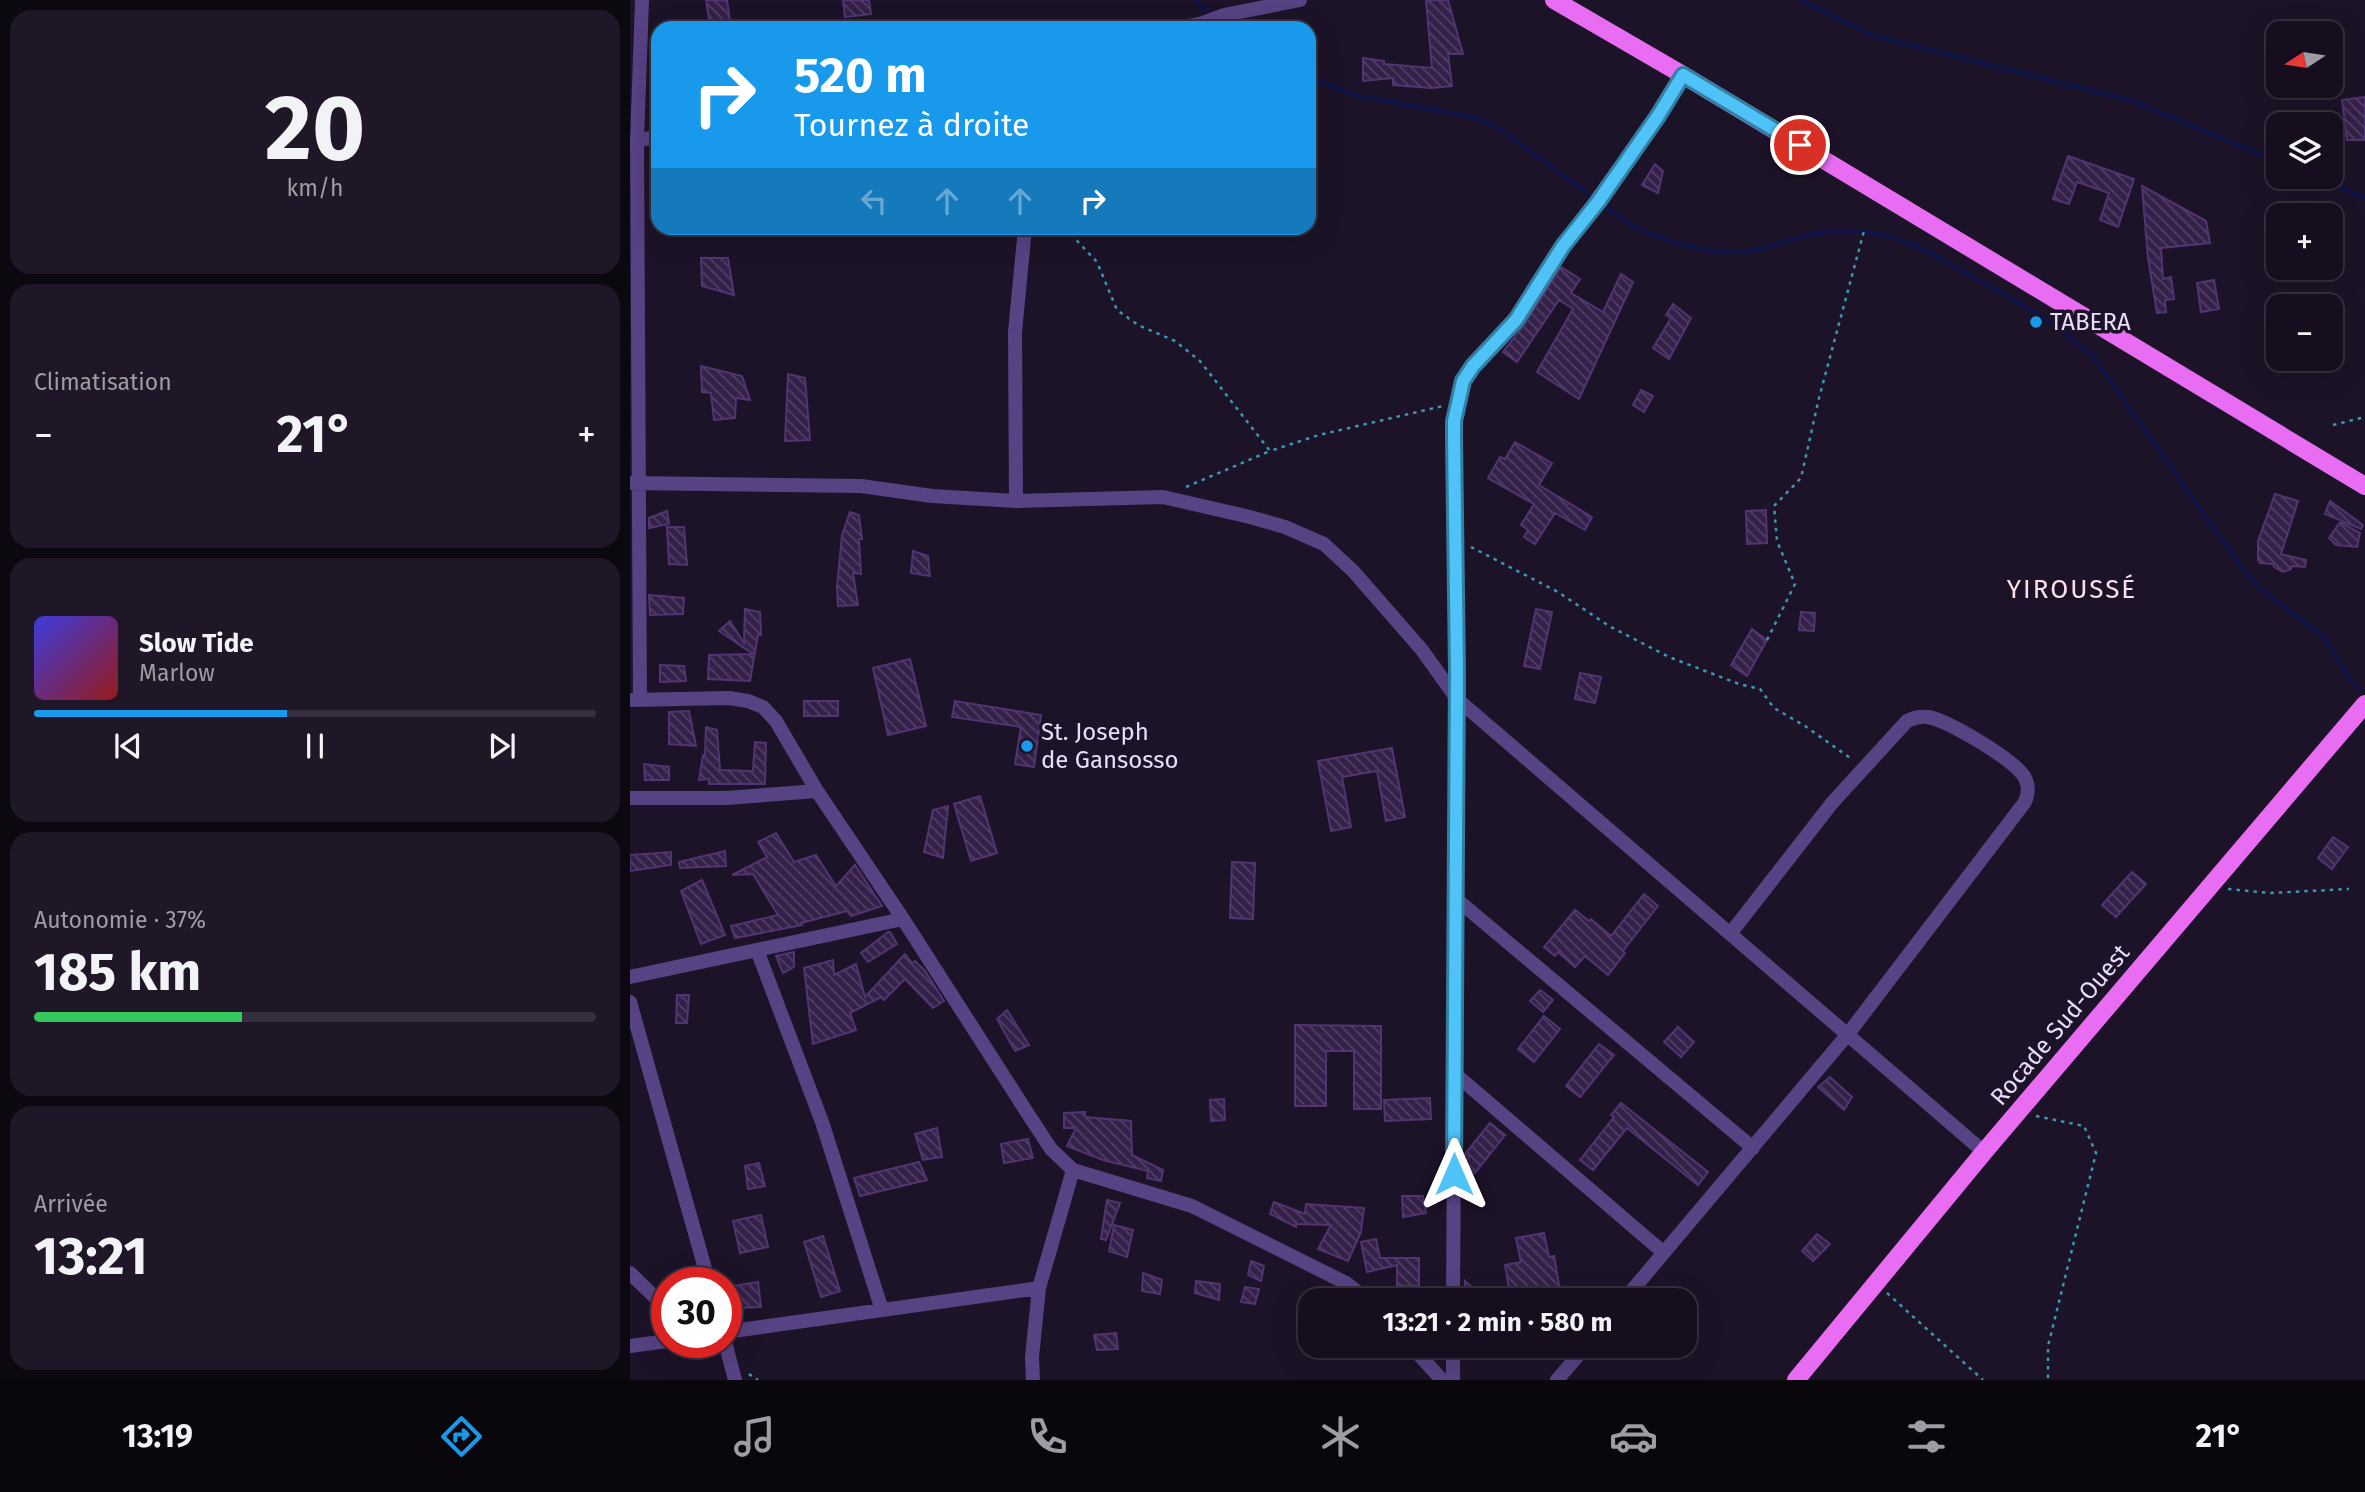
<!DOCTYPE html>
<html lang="fr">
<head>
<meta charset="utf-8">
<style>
  :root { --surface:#160e1e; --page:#1f1727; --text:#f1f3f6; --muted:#9e9ca4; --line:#352e3c; --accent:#1999ec }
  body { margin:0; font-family:"Fira Sans",sans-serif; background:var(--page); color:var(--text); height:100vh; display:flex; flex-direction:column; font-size:26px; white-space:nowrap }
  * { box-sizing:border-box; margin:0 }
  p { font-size:23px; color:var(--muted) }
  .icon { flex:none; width:38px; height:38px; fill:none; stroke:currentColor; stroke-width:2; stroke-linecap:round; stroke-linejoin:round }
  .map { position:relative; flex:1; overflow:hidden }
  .details { display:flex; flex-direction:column; gap:10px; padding:10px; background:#0c0810; width:630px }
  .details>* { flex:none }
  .guide { position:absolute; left:21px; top:21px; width:665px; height:214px; border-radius:21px; box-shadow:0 7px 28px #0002,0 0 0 2px var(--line); background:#1999ec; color:#fff; overflow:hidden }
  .needle { width:46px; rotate:258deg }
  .tools { position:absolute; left:1636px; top:21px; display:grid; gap:14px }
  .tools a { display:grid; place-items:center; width:77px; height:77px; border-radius:14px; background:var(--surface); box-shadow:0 7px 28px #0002,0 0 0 2px var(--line); font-size:35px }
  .speed { position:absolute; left:21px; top:1267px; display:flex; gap:14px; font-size:35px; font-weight:700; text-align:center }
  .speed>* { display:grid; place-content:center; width:91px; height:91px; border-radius:50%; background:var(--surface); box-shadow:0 7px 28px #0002,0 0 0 2px var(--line); line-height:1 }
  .speed .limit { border:10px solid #d22; background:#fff; color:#111 }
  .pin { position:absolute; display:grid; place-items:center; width:60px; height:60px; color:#fff; margin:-30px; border:4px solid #fff; border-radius:50%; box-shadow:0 2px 7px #0007 }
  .me { position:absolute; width:77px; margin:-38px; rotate:0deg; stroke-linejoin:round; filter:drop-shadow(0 0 5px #0008) }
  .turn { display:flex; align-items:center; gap:24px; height:147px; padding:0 28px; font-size:32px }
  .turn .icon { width:91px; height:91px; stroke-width:2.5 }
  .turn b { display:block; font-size:49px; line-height:60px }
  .lanes { display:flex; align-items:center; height:66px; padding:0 28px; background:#0003; justify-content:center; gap:35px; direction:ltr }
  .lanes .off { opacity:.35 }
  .big { font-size:52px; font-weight:700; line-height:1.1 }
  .details .widget { flex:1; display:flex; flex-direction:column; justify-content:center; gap:10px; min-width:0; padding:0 24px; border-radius:21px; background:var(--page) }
  .details .dial { align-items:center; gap:0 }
  .dial b { font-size:91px; line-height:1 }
  .song { display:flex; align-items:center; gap:21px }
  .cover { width:84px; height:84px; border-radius:10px; background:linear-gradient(135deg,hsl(240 70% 55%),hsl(0 70% 35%)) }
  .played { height:7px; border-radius:4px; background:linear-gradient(90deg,var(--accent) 45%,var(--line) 45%) }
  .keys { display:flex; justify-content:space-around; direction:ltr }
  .heat { display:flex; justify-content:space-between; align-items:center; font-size:38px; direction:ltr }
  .charge { height:10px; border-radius:5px; background:linear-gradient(90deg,#34c759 37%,var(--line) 0) }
  .trip { position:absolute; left:668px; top:1288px; width:399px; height:70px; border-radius:21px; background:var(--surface); box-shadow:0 7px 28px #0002,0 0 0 2px var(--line); font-weight:700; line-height:70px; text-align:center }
  .dock { display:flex; height:112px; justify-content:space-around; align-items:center; background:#09060c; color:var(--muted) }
  .dock .icon { width:49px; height:49px }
  .dock .active { color:var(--accent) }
  .dock b { font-size:32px; color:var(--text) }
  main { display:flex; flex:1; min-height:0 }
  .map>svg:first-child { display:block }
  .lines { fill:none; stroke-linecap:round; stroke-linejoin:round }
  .stream { stroke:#0f1345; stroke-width:4.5 }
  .building { fill:url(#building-back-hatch); stroke:#523472; stroke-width:2 }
  .path { stroke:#3b97b2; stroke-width:2.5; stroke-dasharray:3.5 5; stroke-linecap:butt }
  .minor { stroke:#574283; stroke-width:14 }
  .tertiary { stroke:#574283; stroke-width:14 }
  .primary { stroke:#e86df3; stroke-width:18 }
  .route-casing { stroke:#337fa1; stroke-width:18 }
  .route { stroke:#4fc3f7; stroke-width:12 }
  .poi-dot { fill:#1999ec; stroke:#1d1328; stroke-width:2.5 }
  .labels { text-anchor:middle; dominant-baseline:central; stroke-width:7; stroke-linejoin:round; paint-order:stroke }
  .poi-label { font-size:24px; fill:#eaddfc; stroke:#1d1328; text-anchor:start }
  .street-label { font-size:24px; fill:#eaddfc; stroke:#1d1328 }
  .neighbourhood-label { font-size:26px; letter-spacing:2px; fill:#fcdfe9; stroke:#1d1328 }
</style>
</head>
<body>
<main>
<section class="details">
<div class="widget dial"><b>20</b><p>km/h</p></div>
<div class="widget"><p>Climatisation</p>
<div class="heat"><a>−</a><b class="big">21°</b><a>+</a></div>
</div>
<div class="widget">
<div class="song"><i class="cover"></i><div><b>Slow Tide</b><p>Marlow</p></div></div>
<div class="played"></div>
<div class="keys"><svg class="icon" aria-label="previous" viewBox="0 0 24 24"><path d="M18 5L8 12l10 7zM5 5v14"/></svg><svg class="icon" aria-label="pause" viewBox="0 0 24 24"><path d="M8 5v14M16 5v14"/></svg><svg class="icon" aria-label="next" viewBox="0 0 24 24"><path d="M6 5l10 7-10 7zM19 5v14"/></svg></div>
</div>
<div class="widget"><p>Autonomie · 37%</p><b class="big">185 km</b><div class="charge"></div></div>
<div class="widget"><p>Arrivée</p><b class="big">13:21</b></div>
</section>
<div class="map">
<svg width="1735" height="1380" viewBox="0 0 1735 1380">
  <defs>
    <pattern id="building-back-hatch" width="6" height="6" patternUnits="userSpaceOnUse" patternTransform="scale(1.75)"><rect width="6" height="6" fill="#342048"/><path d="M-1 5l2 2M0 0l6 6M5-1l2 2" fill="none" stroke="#524063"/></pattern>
  </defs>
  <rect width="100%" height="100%" fill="#1d1328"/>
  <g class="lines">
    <path class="stream" d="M565,0L573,8L586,28
      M1171,0L1244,36L1503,101L1648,162
      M679,77L724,95L848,118L870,129L1002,226C1039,243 1085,257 1126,250C1144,247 1160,238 1178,235C1220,226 1259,232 1297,251C1351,283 1424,316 1467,362L1615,572L1628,586L1695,638L1720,680L1729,689
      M1685,177L1735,198"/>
  </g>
  <path class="building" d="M76,0H97L100,22L80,25Z
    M213,0H239L241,14L215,17Z
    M796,0H818L833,54H818L822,86L801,88L763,85V78L733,81V58L754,61V64L802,68Z
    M1735,97V140H1717L1712,100Z
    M1438,156L1504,179L1488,227L1470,220L1479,193L1447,182L1439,204L1423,199Z
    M1025,164L1033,171L1028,193L1012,185Z
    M1512,186L1576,221L1580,243L1531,248L1533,279L1541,277L1544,299L1535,300L1536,312L1527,313L1518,258Z
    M71,258H98L104,295L72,286Z
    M931,267L950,279L941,293L973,312L991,274L1003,282L949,399L907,372L943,309L929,300L887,362L873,352L894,325Z
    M1584,280L1589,309L1571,312L1567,283Z
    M1043,304L1061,318L1039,359L1023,348L1041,318L1036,315Z
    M71,366L112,376L120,400L106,398L105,418L84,420L81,393L72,392Z
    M158,374L175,378L180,440L155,441Z
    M1011,390L1023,396L1014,412L1003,405Z
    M885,442L922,463L909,485L962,517L955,530L925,513L905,544L894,537L898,530L891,525L904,504L858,478L870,457L875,459Z
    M1645,494L1668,501L1651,554L1676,560L1675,567L1662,566L1661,569L1653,572L1644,567L1643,564L1630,563L1628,560V541Z
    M1700,501L1733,525L1731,529L1695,514Z
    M1136,510L1137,543L1117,544L1116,511Z
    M37,511L39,524L19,528V518Z
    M220,512L229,515L232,539H229L231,574L223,573L228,605L208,606L207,587L212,535Z
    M1710,522L1730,533L1727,547L1706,545L1699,538Z
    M37,527H54L57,565L39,564Z
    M283,551L298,556L300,576L281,573Z
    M19,595L54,598L53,614L20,615Z
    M115,609L130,612L131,635H128L120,681L78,679L79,655L123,654L89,631L100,621L114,643Z
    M906,609L922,612L910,669L894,666Z
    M1171,612L1185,613L1184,631L1169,630Z
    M1122,629L1137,640L1117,676L1101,665Z
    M280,659L296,726L258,735L243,668Z
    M30,665L54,666L56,681L30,682Z
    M950,673L971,677L965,703L945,699Z
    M174,701H208V716H174Z
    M325,701L411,715L404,767L385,764L391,727L322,717Z
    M59,711L66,746L39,744V712Z
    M76,727L87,730L90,770L123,771L125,742L136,743L135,784H79V779L69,780L73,755H75Z
    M762,748L775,817L756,821L747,771L712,777L721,827L701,831L688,761Z
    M14,764L39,767V780H15Z
    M350,796L367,853L341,861L324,804Z
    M318,806L313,858L294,852L303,810Z
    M146,833L164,862L186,855L206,886L225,865L252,906L221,916L217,911L171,923L172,925L105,938L101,926L148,915L123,874L102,875L137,857L128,842Z
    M1703,837L1718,847L1702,869L1688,858Z
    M95,851L96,866L50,868L49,862Z
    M41,852V865L0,871V855Z
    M602,862L625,863L623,919L600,918Z
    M1502,872L1516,884L1486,917L1472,905Z
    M72,880L95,935L71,944L51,891Z
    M1014,894L1028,906L993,951L995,953L978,975L955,956L945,967L928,952L925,956L914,947L945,910L959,921L961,919L981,936Z
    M258,932H260L267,944L238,962L231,953Z
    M164,952V967L153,973L146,956Z
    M275,954L282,963L285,961L295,971L314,1001L303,1008L275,979L254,1000L251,997L220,1013L226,1030L183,1044L174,968L203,960L204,975L226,964L235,997Z
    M910,990L923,1000L913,1012L900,1001Z
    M47,995H59L57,1023H46Z
    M377,1010L399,1045L385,1051L367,1019Z
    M914,1016L930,1029L904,1062L888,1049Z
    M665,1025L751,1026V1109H724V1051H696V1106H665Z
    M1048,1027L1064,1042L1051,1057L1034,1042Z
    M969,1044L984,1055L950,1097L936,1086Z
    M1200,1077L1222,1097L1214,1110L1188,1087Z
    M800,1098L801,1119L755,1121L754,1100Z
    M594,1099L595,1120L581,1121L580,1100Z
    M991,1103L1078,1172L1068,1185L997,1128L963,1170L950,1160L984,1117L981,1115Z
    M455,1112V1117L501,1121L502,1155L533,1170L531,1181L517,1178L518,1171L473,1160L437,1146L446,1128H434V1113Z
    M860,1123L875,1135L845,1173L834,1164L839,1157L835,1154Z
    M307,1128L312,1157L293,1160L285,1134Z
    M398,1139L403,1158L374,1163L371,1144Z
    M289,1162L297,1180L230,1196L224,1178Z
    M129,1163L135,1186L118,1189L115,1166Z
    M772,1196H793L796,1213L773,1217Z
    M477,1200L490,1203L476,1240L471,1239Z
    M644,1202L675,1214L676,1204L734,1208L731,1232L718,1261L688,1249L701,1225L666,1224V1227L640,1214Z
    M131,1215L138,1247L110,1253L103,1221Z
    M484,1225L503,1230L497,1257L479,1251Z
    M914,1233L919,1257L924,1256L931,1296L910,1300H881L875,1265L891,1262L886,1238Z
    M1187,1234L1200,1244L1183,1261L1172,1251Z
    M193,1236L210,1291L191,1297L174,1242Z
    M746,1239L750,1258H789V1286H767V1265L737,1272L731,1242Z
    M621,1261L634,1266L631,1281L618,1275Z
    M513,1273L532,1280L530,1294L512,1291Z
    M566,1281L590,1284L589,1300L565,1293Z
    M835,1281L857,1300H834Z
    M128,1282L131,1307L107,1308L103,1286Z
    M615,1287L629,1289L625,1304L611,1302Z
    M486,1333L488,1349L467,1350L464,1335Z"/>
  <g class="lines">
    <path class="path" d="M435,228L467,262L487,310L508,325L545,341L570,361L640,451L689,435L813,406
      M1703,425L1735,417
      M556,487L640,451
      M841,547L928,592L979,626L1039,657L1109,684L1130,689L1144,708L1175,726L1223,760
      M1137,640L1165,584L1147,541L1144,506L1171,478L1189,398L1234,231
      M1598,889L1640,893L1719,889
      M1406,1116L1454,1126L1466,1153L1418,1346V1380
      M1257,1293L1353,1380
      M119,1374L128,1380"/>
    <path class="minor" d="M0,142L7,141L10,700
      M0,483L231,486L302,496L386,501L533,497L620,517L655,527L694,544L724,572L792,650L827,699L1354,1152
      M386,501L385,332L395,228
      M0,700L99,698L118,701L133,707L146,721L187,791L273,919L398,1114L421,1149L443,1170L562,1206L716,1283L738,1300
      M0,798H97L187,791
      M825,898L1123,1148
      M127,950L192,1122L252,1310
      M0,977L273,919
      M0,1002L79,1283
      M824,1073L1034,1253
      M0,1273L37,1309
      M823,1300L827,699L824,437V421L833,381L843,366L886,320L933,246L1028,116L1053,75
      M994,1300L1218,1034L1395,802C1399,792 1399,785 1394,776C1381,758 1319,721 1298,717C1290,716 1283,718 1277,721L1202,803L1100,934
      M96,1332L409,1288
      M95,1342L105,1380
      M0,1346L37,1341
      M781,1346L812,1380
      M403,1380L402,1357L409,1288L443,1170
      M823,1380V1346
      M927,1380L956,1346"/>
    <path class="tertiary" d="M12,0L7,141L28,136
      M549,28L570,24L594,15L670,0"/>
    <path class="primary" d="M924,0L1053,75L1735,486
      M1166,1380L1354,1152L1735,704"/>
  </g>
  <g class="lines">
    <defs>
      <path id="route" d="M824,1174L827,672L824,437V421L833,381L843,366L886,320L933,246L968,202L1028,116L1053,75L1170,145"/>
    </defs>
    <use href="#route" class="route-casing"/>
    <use href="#route" class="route"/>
  </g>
  <g class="poi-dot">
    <circle cx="1406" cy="322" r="7"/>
    <circle cx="397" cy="746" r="7"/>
  </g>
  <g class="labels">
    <g class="poi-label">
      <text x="1420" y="322">TABERA</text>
      <text x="411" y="732">St. Joseph<tspan x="411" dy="28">de Gansosso</tspan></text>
    </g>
    <g class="street-label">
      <text transform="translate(1430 1025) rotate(-50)">Rocade Sud-Ouest</text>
    </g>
    <g class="neighbourhood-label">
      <text x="1442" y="589">YIROUSSÉ</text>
    </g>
  </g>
</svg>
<div class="tools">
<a><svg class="needle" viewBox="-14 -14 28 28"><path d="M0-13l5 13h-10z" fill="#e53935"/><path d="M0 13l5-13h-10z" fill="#9e9ca4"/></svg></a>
<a><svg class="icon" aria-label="layers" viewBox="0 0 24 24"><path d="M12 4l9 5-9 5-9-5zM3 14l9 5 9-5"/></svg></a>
<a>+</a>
<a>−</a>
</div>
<div class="speed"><div class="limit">30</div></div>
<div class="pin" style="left:1170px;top:145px;background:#d93025"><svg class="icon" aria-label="arrive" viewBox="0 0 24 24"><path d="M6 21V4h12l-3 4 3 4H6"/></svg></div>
<svg class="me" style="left:824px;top:1174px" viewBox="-20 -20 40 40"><path d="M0-17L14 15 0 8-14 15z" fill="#4fc3f7" stroke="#fff" stroke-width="4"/></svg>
<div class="trip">13:21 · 2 min · 580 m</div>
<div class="guide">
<div class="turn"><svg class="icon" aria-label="right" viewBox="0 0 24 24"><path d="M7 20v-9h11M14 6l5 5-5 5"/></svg><div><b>520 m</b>Tournez à droite</div></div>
<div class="lanes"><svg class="icon off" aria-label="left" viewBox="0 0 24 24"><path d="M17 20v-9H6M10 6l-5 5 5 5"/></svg><svg class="icon off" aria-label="ahead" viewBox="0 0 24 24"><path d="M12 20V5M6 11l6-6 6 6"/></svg><svg class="icon off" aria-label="ahead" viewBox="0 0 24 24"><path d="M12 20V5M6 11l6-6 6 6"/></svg><svg class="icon" aria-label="right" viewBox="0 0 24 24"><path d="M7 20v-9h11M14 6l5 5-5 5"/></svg></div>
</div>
</div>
</main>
<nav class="dock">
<b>13:19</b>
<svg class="icon active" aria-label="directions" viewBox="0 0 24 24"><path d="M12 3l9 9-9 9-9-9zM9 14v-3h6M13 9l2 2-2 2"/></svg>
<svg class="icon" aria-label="music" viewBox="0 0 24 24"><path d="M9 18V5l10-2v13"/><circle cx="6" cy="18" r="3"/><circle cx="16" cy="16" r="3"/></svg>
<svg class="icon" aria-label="phone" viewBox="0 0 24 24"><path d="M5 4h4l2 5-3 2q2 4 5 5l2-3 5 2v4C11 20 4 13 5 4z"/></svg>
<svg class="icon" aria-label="climate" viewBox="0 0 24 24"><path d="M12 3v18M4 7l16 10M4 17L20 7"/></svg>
<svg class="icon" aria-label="car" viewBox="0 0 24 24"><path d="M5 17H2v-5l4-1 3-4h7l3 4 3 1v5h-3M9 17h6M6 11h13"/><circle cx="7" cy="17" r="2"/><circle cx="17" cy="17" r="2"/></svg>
<svg class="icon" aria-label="filters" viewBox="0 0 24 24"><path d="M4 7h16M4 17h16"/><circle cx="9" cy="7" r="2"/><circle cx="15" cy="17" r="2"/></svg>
<b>21°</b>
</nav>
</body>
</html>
